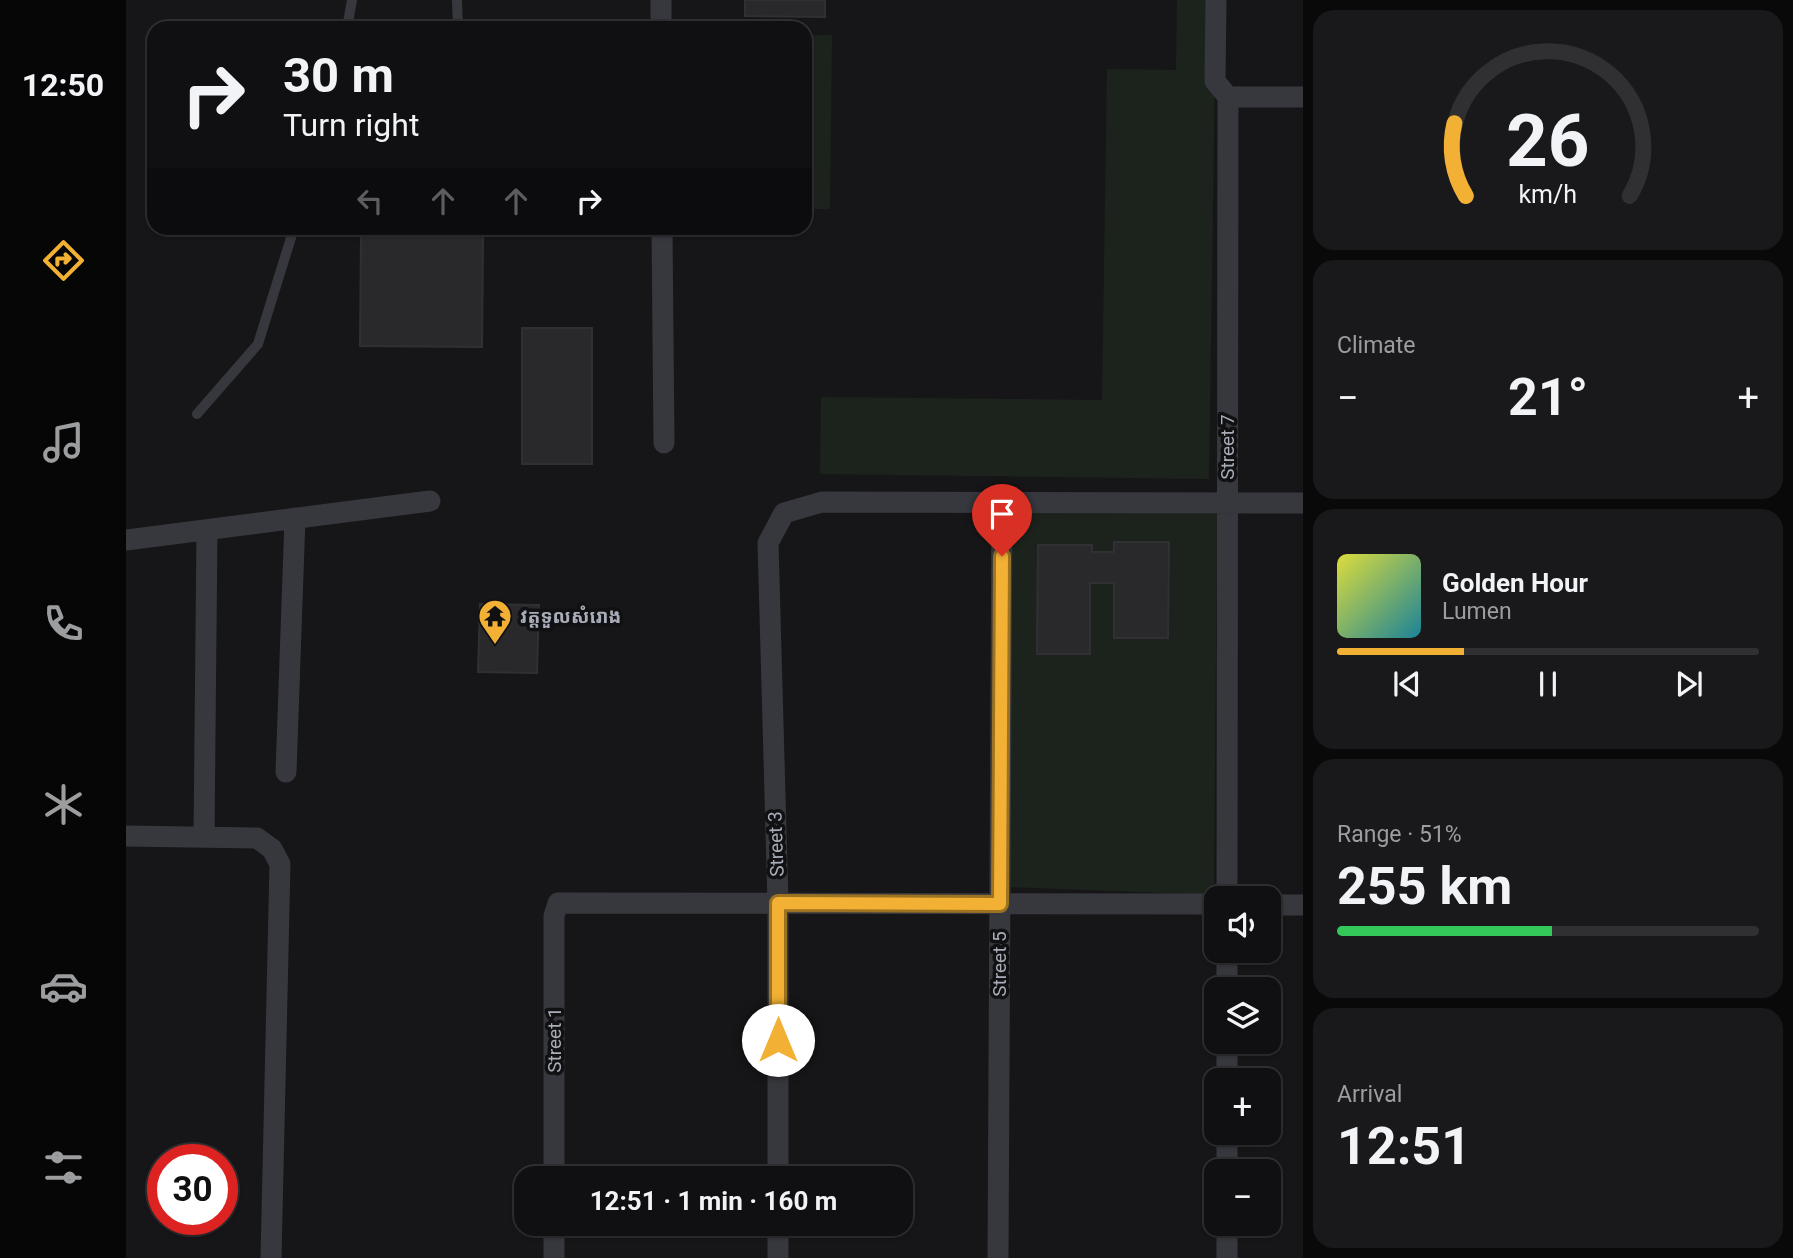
<!DOCTYPE html>
<html lang="en">
<head>
<meta charset="utf-8">
<style>
  :root { --surface:#101012; --page:#19191b; --text:#f1f3f6; --muted:#9c9d9f; --line:#303032; --accent:#f2b134 }
  body { margin:0; font-family:Roboto,"Noto Sans Khmer",sans-serif; background:var(--page); color:var(--text); height:100vh; display:flex; flex-direction:column; font-size:26px; white-space:nowrap }
  * { box-sizing:border-box; margin:0 }
  p { font-size:23px; color:var(--muted) }
  .icon { flex:none; width:38px; height:38px; fill:none; stroke:currentColor; stroke-width:2; stroke-linecap:round; stroke-linejoin:round }
  .map { position:relative; flex:1; overflow:hidden }
  .sheet { display:flex; flex-direction:column; gap:10px; padding:10px; background:#09090a; width:490px }
  .sheet>* { flex:none }
  .banner { position:absolute; left:21px; top:21px; width:665px; height:214px; border-radius:21px; box-shadow:0 2px 5px #0004,0 0 0 2px var(--line); background:#101012; color:var(--text); overflow:hidden }
  .fabs { position:absolute; left:1078px; top:886px; display:grid; gap:14px }
  .fabs a { display:grid; place-items:center; width:77px; height:77px; border-radius:14px; background:var(--surface); box-shadow:0 2px 5px #0004,0 0 0 2px var(--line); font-size:35px }
  .speed { position:absolute; left:21px; top:1144px; display:flex; gap:14px; font-size:35px; font-weight:700; text-align:center }
  .speed>* { display:grid; place-content:center; width:91px; height:91px; border-radius:50%; background:var(--surface); box-shadow:0 2px 5px #0004,0 0 0 2px var(--line); line-height:1 }
  .speed .limit { border:10px solid #d22; background:#fff; color:#111 }
  .pin { position:absolute; display:grid; place-items:center; width:60px; height:60px; color:#fff; margin:-72px -30px; border-radius:50% 50% 50% 0; rotate:-45deg; box-shadow:0 0 7px #0007 }
  .pin .icon { rotate:45deg }
  .me { position:absolute; width:77px; margin:-38px; rotate:0deg; stroke-linejoin:round; filter:drop-shadow(0 0 5px #0008) }
  .turn { display:flex; align-items:center; gap:24px; height:147px; padding:0 21px; font-size:32px }
  .turn .icon { width:91px; height:91px; stroke-width:2.5 }
  .turn b { display:block; font-size:49px; line-height:60px }
  .lanes { display:flex; align-items:center; height:66px; padding:0 21px; background:#0003; justify-content:center; gap:35px; direction:ltr }
  .lanes .off { opacity:.35 }
  .big { font-size:52px; font-weight:700; line-height:1.1 }
  .sheet .widget { flex:1; display:flex; flex-direction:column; justify-content:center; gap:10px; min-width:0; padding:0 24px; border-radius:21px; background:var(--page) }
  .sheet .dial { align-items:center; gap:0 }
  .dial svg { height:182px; overflow:visible; fill:none; stroke:var(--line); stroke-width:7; stroke-linecap:round; text-anchor:middle }
  .dial text { fill:var(--text); stroke:none }
  .song { display:flex; align-items:center; gap:21px }
  .cover { width:84px; height:84px; border-radius:10px; background:linear-gradient(135deg,hsl(60 70% 55%),hsl(190 70% 35%)) }
  .played { height:7px; border-radius:4px; background:linear-gradient(90deg,var(--accent) 30%,var(--line) 30%) }
  .keys { display:flex; justify-content:space-around; direction:ltr }
  .heat { display:flex; justify-content:space-between; align-items:center; font-size:38px; direction:ltr }
  .charge { height:10px; border-radius:5px; background:linear-gradient(90deg,#34c759 51%,var(--line) 0) }
  .trip { position:absolute; left:388px; top:1166px; width:399px; height:70px; border-radius:21px; background:var(--surface); box-shadow:0 2px 5px #0004,0 0 0 2px var(--line); font-weight:700; line-height:70px; text-align:center }
  main { display:flex; flex:1; min-height:0 }
  .tab-bar { display:flex; flex-direction:column; width:126px; justify-content:space-around; align-items:center; background:#060607; color:var(--muted) }
  .tab-bar .icon { width:49px; height:49px }
  .tab-bar .selected { color:var(--accent) }
  .tab-bar b { font-size:32px; color:var(--text) }
  .map>svg:first-child { display:block }
  .green { fill:#1c231d }
  .building { fill:#29292c; stroke:#303034; stroke-width:2 }
  .lines { fill:none; stroke-linecap:round; stroke-linejoin:round }
  .lane { stroke:#37383d; stroke-width:10 }
  .street { stroke:#37383d; stroke-width:21 }
  .route-casing { stroke:#9d7322; stroke-width:18 }
  .route { stroke:#f2b134; stroke-width:12 }
  .labels { text-anchor:middle; dominant-baseline:central; stroke-width:7; stroke-linejoin:round; paint-order:stroke }
  .street-label { font-size:19px; fill:#a8adb8; stroke:#111113 }
  .poi-label { font-size:19px; font-weight:bold; fill:#a8adb8; stroke:#111113; text-anchor:start }
</style>
</head>
<body>
<main>
<nav class="tab-bar">
<b>12:50</b>
<svg class="icon selected" aria-label="directions" viewBox="0 0 24 24"><path d="M12 3l9 9-9 9-9-9zM9 14v-3h6M13 9l2 2-2 2"/></svg>
<svg class="icon" aria-label="music" viewBox="0 0 24 24"><path d="M9 18V5l10-2v13"/><circle cx="6" cy="18" r="3"/><circle cx="16" cy="16" r="3"/></svg>
<svg class="icon" aria-label="phone" viewBox="0 0 24 24"><path d="M5 4h4l2 5-3 2q2 4 5 5l2-3 5 2v4C11 20 4 13 5 4z"/></svg>
<svg class="icon" aria-label="climate" viewBox="0 0 24 24"><path d="M12 3v18M4 7l16 10M4 17L20 7"/></svg>
<svg class="icon" aria-label="car" viewBox="0 0 24 24"><path d="M5 17H2v-5l4-1 3-4h7l3 4 3 1v5h-3M9 17h6M6 11h13"/><circle cx="7" cy="17" r="2"/><circle cx="17" cy="17" r="2"/></svg>
<svg class="icon" aria-label="filters" viewBox="0 0 24 24"><path d="M4 7h16M4 17h16"/><circle cx="9" cy="7" r="2"/><circle cx="15" cy="17" r="2"/></svg>
</nav>
<div class="map">
<svg width="1177" height="1258" viewBox="0 0 1177 1258">
  <rect width="100%" height="100%" fill="#161618"/>
  <path class="green" d="M1051,0H1090L1083,479L694,474L695,397L976,400L981,69L1050,70Z
    M679,35H706L704,209H679Z
    M886,510L1091,513L1088,895L881,887Z"/>
  <path class="building" d="M619,0H699V17L619,16Z
    M235,234L357,235L356,347L234,346Z
    M396,328H466V464H396Z
    M988,542H1043L1042,638H988V583H964V654H911L912,545H966V552H988Z
    M354,604L413,605L411,673L352,672Z"/>
  <g class="lines">
    <path class="lane" d="M331,0L332,28
      M221,28L226,0
      M71,414L132,344L168,228"/>
    <path class="street" d="M535,0V28
      M1090,0L1089,81L1102,97L1101,898
      M1102,97H1177
      M536,228L538,443
      M0,540L304,501
      M160,772L169,518
      M0,836L131,838L146,849L154,864L145,1258
      M78,837L81,530
      M1143,905H1177
      M1101,989V950
      M1101,1080V1041
      M1101,1171V1132
      M428,1178V916L432,903L1090,904
      M652,1178V903L642,543L658,513L696,502L1177,503
      M652,1223V1258
      M428,1258V1223
      M872,1258L876,502
      M1101,1258V1223"/>
  </g>
  <g class="lines">
    <defs>
      <path id="route" d="M652,1040V903L874,904L876,556"/>
    </defs>
    <use href="#route" class="route-casing"/>
    <use href="#route" class="route"/>
  </g>
  <defs>
    <symbol id="temple-pin" viewBox="-11 -11 22 30"><path d="M0 17L-7.5 6A9.5 9.5 0 1 1 7.5 6Z" fill="#f2b134" stroke="#111113"/><path d="M0-6L5-2H3V0L6.5 2.5H4V6H1.5V3h-3V6H-4V2.5H-6.5L-3 0V-2H-5Z" fill="#111"/></symbol>
  </defs>
  <g fill-rule="evenodd">
    <use href="#temple-pin" x="350" y="597" width="38" height="52"/>
  </g>
  <g class="labels">
    <g class="street-label">
      <text transform="translate(1101 447) rotate(-90)">Street 7</text>
      <text transform="translate(650 844) rotate(-92)">Street 3</text>
      <text transform="translate(873 964) rotate(-90)">Street 5</text>
      <text transform="translate(428 1040) rotate(-90)">Street 1</text>
    </g>
    <g class="poi-label">
      <text x="394" y="616">វត្តទួលសំរោង</text>
    </g>
  </g>
</svg>
<div class="fabs">
<a><svg class="icon" aria-label="sound" viewBox="0 0 24 24"><path d="M4 9h4l5-4v14l-5-4H4zM17 9q2 3 0 6"/></svg></a>
<a><svg class="icon" aria-label="layers" viewBox="0 0 24 24"><path d="M12 4l9 5-9 5-9-5zM3 14l9 5 9-5"/></svg></a>
<a>+</a>
<a>−</a>
</div>
<div class="speed"><div class="limit">30</div></div>
<div class="pin" style="left:876px;top:556px;background:#d93025"><svg class="icon" aria-label="arrive" viewBox="0 0 24 24"><path d="M6 21V4h12l-3 4 3 4H6"/></svg></div>
<svg class="me" style="left:652px;top:1040px" viewBox="-20 -20 40 40"><circle r="19" fill="#fff"/><path d="M0-13L10 11 0 6-10 11z" fill="#f2b134"/></svg>
<div class="trip">12:51 · 1 min · 160 m</div>
<div class="banner">
<div class="turn"><svg class="icon" aria-label="right" viewBox="0 0 24 24"><path d="M7 20v-9h11M14 6l5 5-5 5"/></svg><div><b>30 m</b>Turn right</div></div>
<div class="lanes"><svg class="icon off" aria-label="left" viewBox="0 0 24 24"><path d="M17 20v-9H6M10 6l-5 5 5 5"/></svg><svg class="icon off" aria-label="ahead" viewBox="0 0 24 24"><path d="M12 20V5M6 11l6-6 6 6"/></svg><svg class="icon off" aria-label="ahead" viewBox="0 0 24 24"><path d="M12 20V5M6 11l6-6 6 6"/></svg><svg class="icon" aria-label="right" viewBox="0 0 24 24"><path d="M7 20v-9h11M14 6l5 5-5 5"/></svg></div>
</div>
</div>
<section class="sheet">
<div class="widget dial"><svg viewBox="0 0 100 80">
<path d="M14 69A42 42 0 1 1 86 69"/>
<path d="M14 69A42 42 0 0 1 9 37" stroke="#f2b134"/>
<text x="50" y="56" font-size="32" font-weight="700">26</text>
<text x="50" y="72" font-size="11">km/h</text>
</svg></div>
<div class="widget"><p>Climate</p>
<div class="heat"><a>−</a><b class="big">21°</b><a>+</a></div>
</div>
<div class="widget">
<div class="song"><i class="cover"></i><div><b>Golden Hour</b><p>Lumen</p></div></div>
<div class="played"></div>
<div class="keys"><svg class="icon" aria-label="previous" viewBox="0 0 24 24"><path d="M18 5L8 12l10 7zM5 5v14"/></svg><svg class="icon" aria-label="pause" viewBox="0 0 24 24"><path d="M8 5v14M16 5v14"/></svg><svg class="icon" aria-label="next" viewBox="0 0 24 24"><path d="M6 5l10 7-10 7zM19 5v14"/></svg></div>
</div>
<div class="widget"><p>Range · 51%</p><b class="big">255 km</b><div class="charge"></div></div>
<div class="widget"><p>Arrival</p><b class="big">12:51</b></div>
</section>
</main>
</body>
</html>
